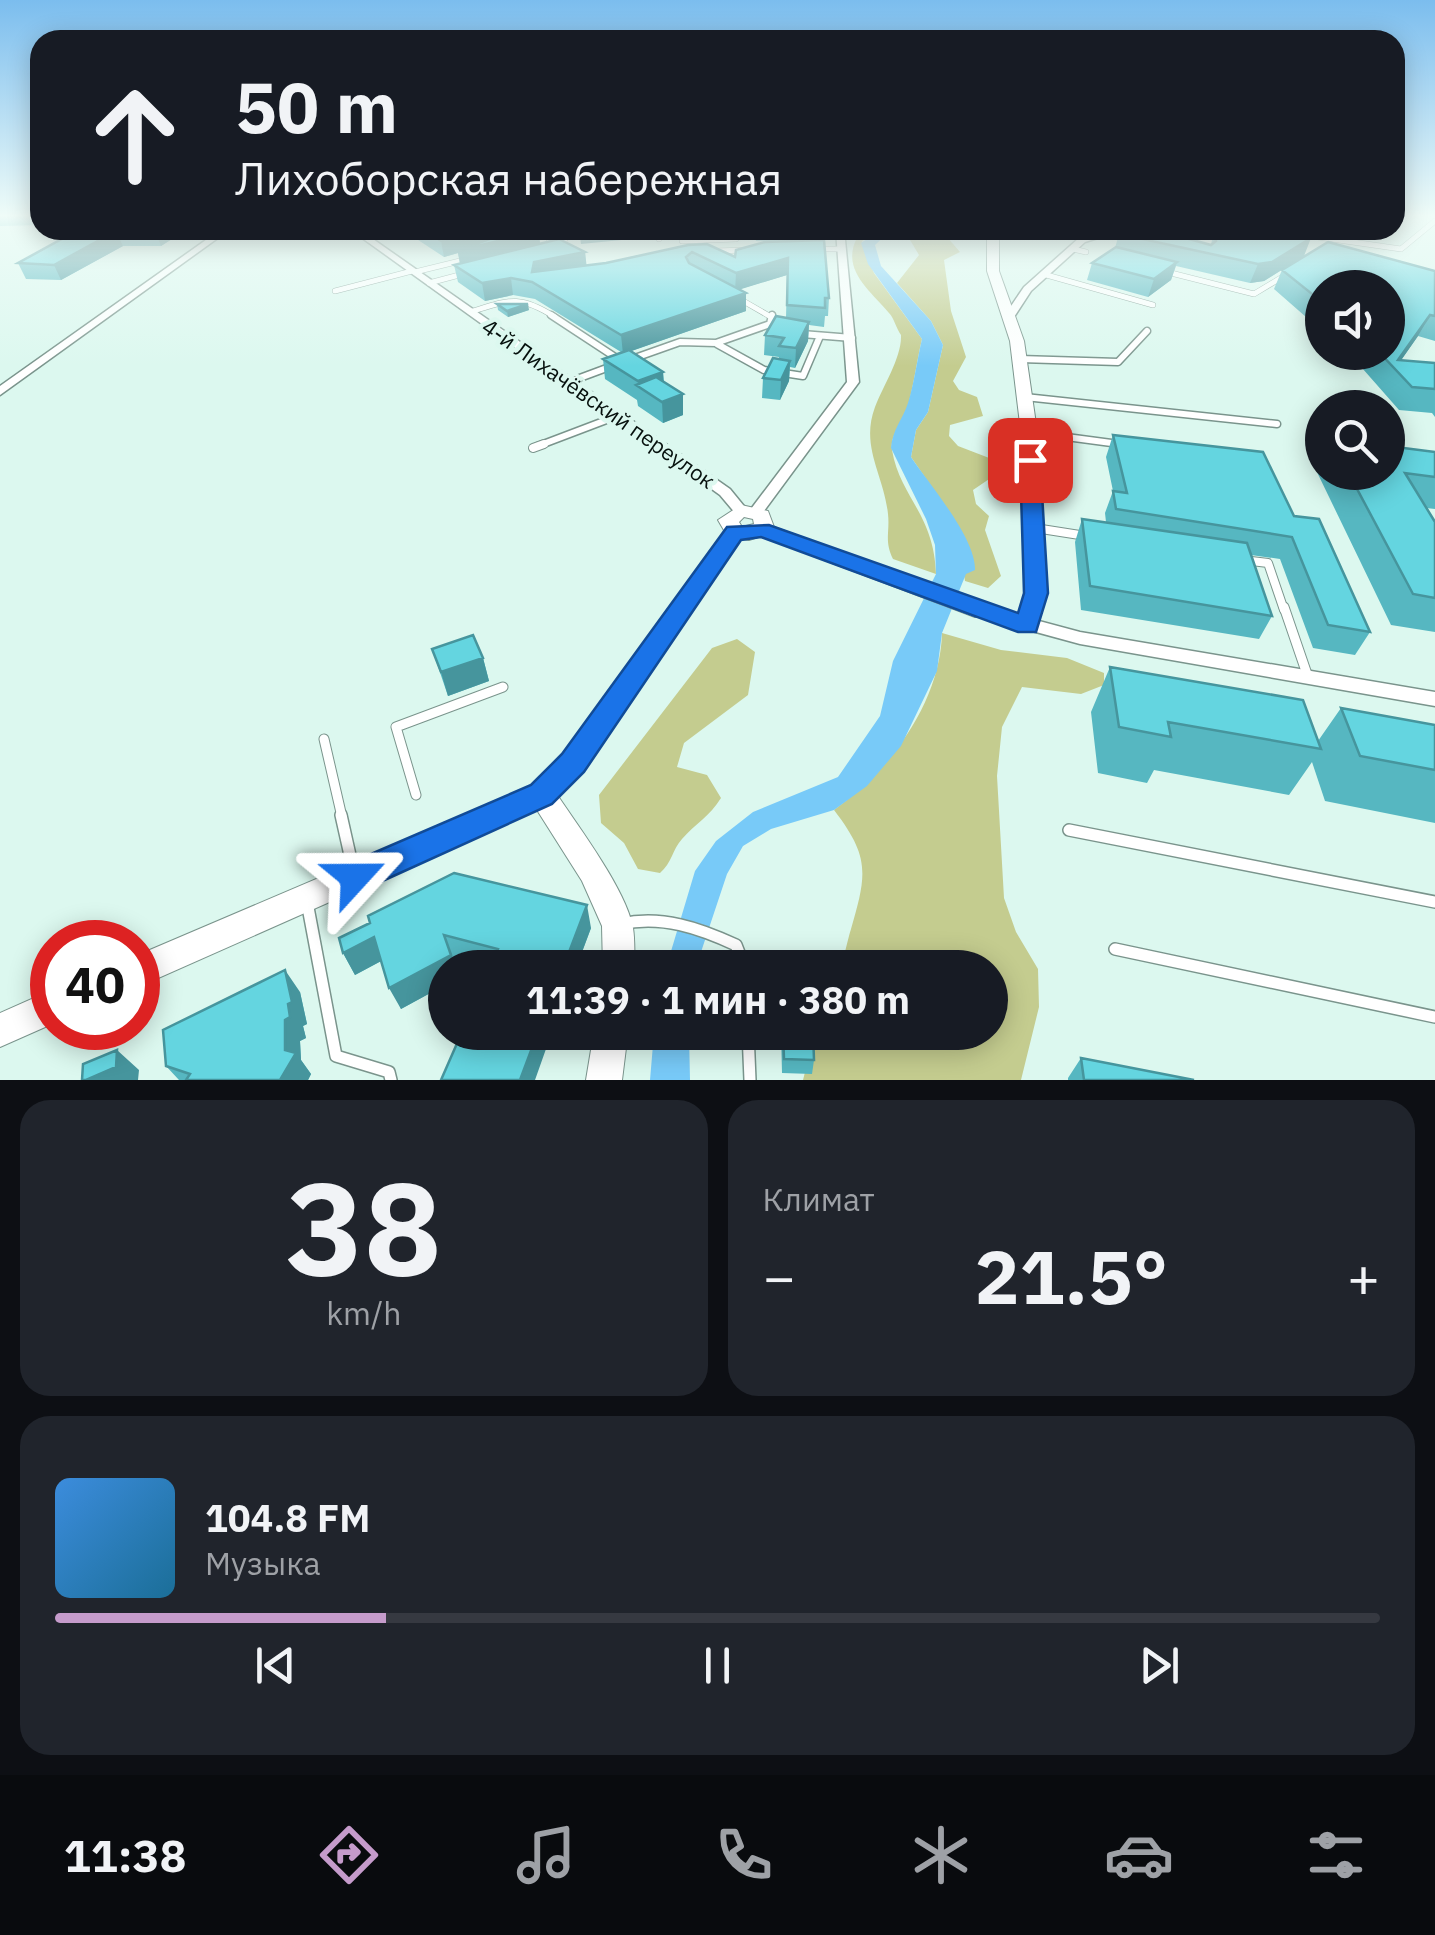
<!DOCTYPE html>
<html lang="ru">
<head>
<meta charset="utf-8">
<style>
  :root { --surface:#171b24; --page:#20242c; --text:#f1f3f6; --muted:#9ea1a6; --line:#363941; --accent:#c59bcb }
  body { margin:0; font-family:"IBM Plex Sans",sans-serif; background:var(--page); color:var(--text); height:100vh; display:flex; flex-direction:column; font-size:38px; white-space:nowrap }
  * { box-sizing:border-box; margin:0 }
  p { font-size:32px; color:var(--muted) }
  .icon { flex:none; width:55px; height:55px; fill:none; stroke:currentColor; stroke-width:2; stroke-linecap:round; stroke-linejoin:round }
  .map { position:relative; height:1080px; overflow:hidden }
  .sheet { display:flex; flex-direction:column; gap:20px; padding:20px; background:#0d0f14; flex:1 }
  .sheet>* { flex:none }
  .hud { position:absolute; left:30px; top:30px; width:1375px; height:210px; border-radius:30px; box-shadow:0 5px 25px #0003; background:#171b24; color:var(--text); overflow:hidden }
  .tools { position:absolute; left:1305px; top:270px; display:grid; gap:20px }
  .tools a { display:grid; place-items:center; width:100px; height:100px; border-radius:50%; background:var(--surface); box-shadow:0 5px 25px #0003; font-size:50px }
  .speed { position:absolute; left:30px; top:920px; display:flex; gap:20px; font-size:50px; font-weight:700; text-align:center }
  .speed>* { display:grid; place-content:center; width:130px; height:130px; border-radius:50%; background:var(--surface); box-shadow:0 5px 25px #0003; line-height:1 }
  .speed .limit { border:15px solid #d22; background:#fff; color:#111 }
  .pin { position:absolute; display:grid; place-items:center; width:85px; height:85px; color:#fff; margin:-42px; border-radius:20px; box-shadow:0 5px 15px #0006 }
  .me { position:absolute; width:110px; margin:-55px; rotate:66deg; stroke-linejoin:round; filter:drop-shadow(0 0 8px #0008) }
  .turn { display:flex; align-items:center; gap:35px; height:210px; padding:0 40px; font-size:45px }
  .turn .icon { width:130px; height:130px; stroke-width:2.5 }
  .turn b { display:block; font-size:70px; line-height:85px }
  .big { font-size:75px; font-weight:700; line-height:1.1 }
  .sheet .card { flex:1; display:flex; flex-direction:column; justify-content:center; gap:15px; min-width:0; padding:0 35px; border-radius:30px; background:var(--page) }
  .sheet .dial { align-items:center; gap:0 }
  .dial b { font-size:130px; line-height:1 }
  .song { display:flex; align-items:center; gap:30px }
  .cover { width:120px; height:120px; border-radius:15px; background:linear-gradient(135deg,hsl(210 70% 55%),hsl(200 70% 35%)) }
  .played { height:10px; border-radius:5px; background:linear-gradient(90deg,var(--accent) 25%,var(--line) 25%) }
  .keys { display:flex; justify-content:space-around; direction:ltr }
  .heat { display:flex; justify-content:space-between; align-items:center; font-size:55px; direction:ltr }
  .sheet .tiles { flex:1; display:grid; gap:20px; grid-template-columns:1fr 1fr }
  .card:last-child { grid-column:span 2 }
  .trip { position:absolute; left:428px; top:950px; width:580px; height:100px; border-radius:50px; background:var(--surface); box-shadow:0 5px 25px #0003; font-weight:700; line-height:100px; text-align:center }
  .tabs { display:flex; height:160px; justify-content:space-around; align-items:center; background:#090b0e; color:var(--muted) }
  .tabs .icon { width:70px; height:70px }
  .tabs .active { color:var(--accent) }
  .tabs b { font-size:45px; color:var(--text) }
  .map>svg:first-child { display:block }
  .green { fill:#c4cc8f }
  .water { fill:#78caf8 }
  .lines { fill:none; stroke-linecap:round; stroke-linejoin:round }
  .service-far4-casing { stroke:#7a948c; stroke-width:6 }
  .service-far3-casing { stroke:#7a948c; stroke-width:9 }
  .service-far2-casing { stroke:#7a948c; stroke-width:10 }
  .service-far1-casing { stroke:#7a948c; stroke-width:11 }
  .service-casing { stroke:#7a948c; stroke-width:14 }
  .minor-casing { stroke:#7a948c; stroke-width:3 }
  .tertiary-casing { stroke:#7a948c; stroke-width:2 }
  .service-far4 { stroke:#fff; stroke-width:5 }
  .service-far3 { stroke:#fff; stroke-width:6 }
  .service-far2 { stroke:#fff; stroke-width:8 }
  .service-far1 { stroke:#fff; stroke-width:9 }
  .service { stroke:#fff; stroke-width:11 }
  .minor { fill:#fff; fill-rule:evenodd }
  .tertiary { fill:#fff; fill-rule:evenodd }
  .wall { fill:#56b7c1 }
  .shaded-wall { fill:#46959d }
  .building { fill:#64d5e0; stroke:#46959d; stroke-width:2.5 }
  .route { fill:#1a73e8; stroke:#114b97; stroke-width:2.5 }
  .labels { text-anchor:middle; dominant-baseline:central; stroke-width:9; stroke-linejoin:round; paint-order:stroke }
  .far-street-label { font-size:22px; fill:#06100d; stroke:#dcf8ef }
</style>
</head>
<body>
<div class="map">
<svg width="1435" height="1080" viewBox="0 0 1435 1080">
  <rect width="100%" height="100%" fill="#dcf8ef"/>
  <path class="green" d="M915,230H941L960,252L944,260L951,311L966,357L953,381L959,390L977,397L983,416L950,425L949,436L958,446L997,461L998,473L973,490L976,504L989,516L985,530L1001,576L988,588L965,581L955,521L911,457L916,430L928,412L943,345L931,321L897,283L919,255L910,240Z
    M858,236L869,237L862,241L874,273L922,339C916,364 913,392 905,415C900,428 890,435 892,450C900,497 934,514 936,574L893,559C884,541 890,532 888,514C884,475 860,447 875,407C883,386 902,357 901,335C896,328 894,318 889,313C871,291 839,269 858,236Z
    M942,633L1001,650L1067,658L1104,673V685L1081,694L1022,687L1002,727L997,776L1004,898L1016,932L1038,969L1039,1007L1021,1080H803L815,1033L990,1032V968L840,967C845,955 847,942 851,929C867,874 870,857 834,810C889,770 940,704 942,633Z
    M737,639L755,652L748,695L684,743L677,767L707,775L721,798C710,816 695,824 682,839C672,850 672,863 660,873L638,869L624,843L601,823L599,795L712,648Z"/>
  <path class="water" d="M880,230H891L875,245L881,266L931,321L943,345L928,412L916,430L911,457C929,484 976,538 975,570L966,574L942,633L937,671L901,746L867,786L834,810L771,829L743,846L727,874L696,967L666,968L695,871L716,841L753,812L838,777L880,716L893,661L936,574L935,545L926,519L891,448C892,430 903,419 908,403C914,384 917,360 922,339L868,264L861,243Z
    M654,1033H689L690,1080H650Z"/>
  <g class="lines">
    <defs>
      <path id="service-far4" d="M657,230L659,239
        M1297,234L1401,249L1435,221
        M1164,236L1186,230
        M368,239L404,231
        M682,241L736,239L738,230
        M545,248L557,230
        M559,249L571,230
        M815,249H841
        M1073,249L1086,252
        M715,251L746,250
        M415,272L468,259
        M1167,272L1254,294L1284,276
        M1043,274L1153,305
        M429,283L463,274
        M335,291L412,271
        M738,298L771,317
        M470,312C509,300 519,294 555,317"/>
      <path id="service-far3" d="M551,315L618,359
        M802,334L852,338
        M717,344L764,370L803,376L820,336
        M632,359L680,342L716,343L770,324L772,315
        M1020,359L1118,362L1147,331
        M569,382L612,366
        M1025,397L1277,424
        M1029,432L1119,444
        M538,446L617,416"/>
      <path id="service-far2" d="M533,448L544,444
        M1035,528L1086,536
        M1243,560L1268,563L1284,610"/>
      <path id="service-far1" d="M1284,607L1308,677
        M324,739L342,817
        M416,795L396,727L503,687"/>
      <path id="service" d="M341,815L354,873
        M1069,830L1435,902
        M307,902L336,1056L389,1072L391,1080
        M621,924C662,915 699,928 736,945L745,968
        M1115,949L1435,1017
        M748,1032L750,1080"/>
      <path id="minor" d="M220,230H229L0,395V386Z
        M351,230H360L730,489L748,511L746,514H736L720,495Z
        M836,230H844L859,382L761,515H751L749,512L751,509L847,382Z
        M1111,230L1117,232L1085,242L1031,291L1014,317H1006L1005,315L1024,287L1079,238Z
        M983,606L1080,632L1435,692V706L1080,644L977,616L975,612L977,608Z"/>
      <path id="tertiary" d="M987,230H999V271L1024,341L1036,424L1047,593L1035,632H1019L1016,626L1025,593L1020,424L1010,341L987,271Z
        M741,505L768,511L774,527L991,607L994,612L991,617H975L761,536L749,540L740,539L582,771L558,796C580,829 626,890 633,928C635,940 634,955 635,968H603L602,926L582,881L537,810L138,987V955L532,787L564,755L725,532L718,520ZM744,517L753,519L754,524L742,527L739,522Z
        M52,990V1024L0,1047V1013Z
        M594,1032H628L622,1080H586Z"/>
    </defs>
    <use href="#service-far4" class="service-far4-casing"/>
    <use href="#service-far3" class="service-far3-casing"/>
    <use href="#service-far2" class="service-far2-casing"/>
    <use href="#service-far1" class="service-far1-casing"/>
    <use href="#service" class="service-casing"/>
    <use href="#minor" class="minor-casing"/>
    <use href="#tertiary" class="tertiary-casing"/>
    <use href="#service-far4" class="service-far4"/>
    <use href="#service-far3" class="service-far3"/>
    <use href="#service-far2" class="service-far2"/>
    <use href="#service-far1" class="service-far1"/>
    <use href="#service" class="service"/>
    <use href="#minor" class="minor"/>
    <use href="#tertiary" class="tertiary"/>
  </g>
  <path class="wall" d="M0,215H40V225L0,226Z
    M50,230H186L161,246H123L61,280L26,279L18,263L63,238H54Z
    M408,230H538L540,243L585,252L586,266L606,263L688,245L735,257L771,242L756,241L754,232H744V230H824L823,240L829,298L828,316H825L824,327L809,325L808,341L795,368L790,367L789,381L780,400L762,398L763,378L779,359V357L764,355L765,335L786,318L787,275L740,289L746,293V311L631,351L663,372L664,382L683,394V415L663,423L638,406L637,400L605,379L603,359L621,352L535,299L513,295L485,301L458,282L454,265L460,264L458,253L444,257L409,234Z
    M661,230H702V234L665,237Z
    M1125,230H1170L1164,232L1211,245L1212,240L1186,236L1188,230H1243L1239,232L1236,236L1245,237L1309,230L1306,237L1304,256L1264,281L1250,283L1176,266L1171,280L1148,297L1087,280L1092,263L1115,248L1119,234Z
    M1282,270L1435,271V341L1418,336L1401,360L1435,363V417L1432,413L1399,410L1348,352H1388L1322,288V331L1274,289Z
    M497,304L529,310L508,317L498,310Z
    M1113,435L1294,516L1370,632L1355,655L1313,648L1280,559L1251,555L1272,616L1259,639L1081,610L1075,542L1082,519L1106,522L1105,513L1113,491L1106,457Z
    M1435,452V509L1426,508L1435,522V632L1391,625L1315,468L1322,454V472H1388Z
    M432,649L483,658L489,681L448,696Z
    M1110,667L1318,741L1341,708L1435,725V823L1325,801L1312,762L1289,795L1154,770L1147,783L1098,773L1091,712Z
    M591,928L576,968H490L453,958L445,968V985L401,1009L381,961L355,975L343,953L339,938Z
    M300,992L307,1024L303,1026L306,1038L300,1041L301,1060L311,1074L308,1080H179L166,1066Z
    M781,1032H813L814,1060L812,1074L782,1073Z
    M1081,1058L1194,1080H1068V1078Z"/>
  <path class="shaded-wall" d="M157,230H186L161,246L155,231Z
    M476,230H538L540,243L461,268L458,253L444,257L441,241Z
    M579,230H652V237L581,244Z
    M1307,230H1309L1303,243L1311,238L1304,256L1264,281L1250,283L1258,264Z
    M116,231L123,246L61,280L54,265Z
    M585,252L587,269L532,272L534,262Z
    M788,258L787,275L735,291L736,273Z
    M1177,262L1171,280L1148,297L1154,279Z
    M511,278L513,295L485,301L482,283Z
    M746,293V311L623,354L621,335Z
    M528,304L529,310L508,317L507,311Z
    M1430,315L1418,336L1395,369L1398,360Z
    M809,322L808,341L795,368L796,348Z
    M790,361L789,381L780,400L781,380Z
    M663,372L664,392L639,387L638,381Z
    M683,394V415L663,423L662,402Z
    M483,658L489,681L448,696L441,672Z
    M587,905L591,928L576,968H563Z
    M444,935L457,968H445V985L401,1009L389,988Z
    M374,937L385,959L355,975L343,953Z
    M285,970L300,992L307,1024L303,1026L306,1038L300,1041L301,1060L311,1074L308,1080H280L285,1020L288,1004Z
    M538,1032H552L535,1080H520Z
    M117,1050L139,1070L138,1080H86Z"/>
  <path class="building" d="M78,230H157L155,231H116L54,265L18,263Z
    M424,230H476L441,241Z
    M514,230H535L534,232L457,251Z
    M1125,230H1157L1211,245L1216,241L1215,234L1245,237L1251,230H1307L1301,235L1311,238L1272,262L1258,264L1119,234Z
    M559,239L585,252L534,262L532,272L606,263L688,245L707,244L735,257L736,250L765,242L824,240L829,298H825V308L787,305L788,258L736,273L692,252L686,257L689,263L746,293L621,335L532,282L511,278L482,283L454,265Z
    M1328,242L1435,271V316L1430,315L1398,360L1435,363V389L1412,387L1379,352H1388V288H1322V302L1282,270Z
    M1116,247L1177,262L1154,279L1092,263Z
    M497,304H528L507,311Z
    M776,316L809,322L796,348L779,346L784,338L765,335Z
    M629,350L663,372L638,381L603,359Z
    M773,358L790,361L781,380L763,378Z
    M656,377L683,394L662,402L636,385Z
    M1113,435L1263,452L1294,516L1319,519L1370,632L1328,625L1292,537L1116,509L1113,491L1127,493Z
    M1388,446L1435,452V477L1405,473L1435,522V598L1413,594L1348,472H1388Z
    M1082,519L1247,543L1272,616L1090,586Z
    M473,635L483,658L441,672L432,649Z
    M1110,667L1303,700L1321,749L1168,722L1171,737L1119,727Z
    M1341,708L1435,725V770L1360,756Z
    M454,873L587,905L563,968H490L498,949L444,935L451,955L389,988L374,937L343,953L339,938L370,923L368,916Z
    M798,959L814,968H795Z
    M285,970L292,1002L288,1004L290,1017L285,1020V1050L296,1053L280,1080H186L190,1074L166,1066L163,1030Z
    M462,1032H538L520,1080H441Z
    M783,1032H813L814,1060L784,1059Z
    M117,1050L116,1067L86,1080H82L83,1064Z
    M1081,1058L1194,1080H1084Z"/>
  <linearGradient id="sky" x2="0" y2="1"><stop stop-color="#7bbdee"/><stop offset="0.59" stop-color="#effcf8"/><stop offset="1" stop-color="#effcf8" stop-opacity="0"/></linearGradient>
  <rect width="1435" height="366" fill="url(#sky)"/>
  <path class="route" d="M1030,454L1040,460L1048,593L1036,632H1018L761,537L741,540L584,772L552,804L367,888L355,893L343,888L338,877L343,866L531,785L562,754L727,527L769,525L1018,613L1024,593L1020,460Z"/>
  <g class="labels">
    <g class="far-street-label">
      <text transform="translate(599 403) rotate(35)">4-й Лихачёвский переулок</text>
    </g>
  </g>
</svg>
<div class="tools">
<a><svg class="icon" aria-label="sound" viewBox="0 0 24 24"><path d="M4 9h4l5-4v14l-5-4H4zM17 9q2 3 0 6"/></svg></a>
<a><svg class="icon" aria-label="search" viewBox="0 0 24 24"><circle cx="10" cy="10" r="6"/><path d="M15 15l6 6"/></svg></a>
</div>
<div class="speed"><div class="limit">40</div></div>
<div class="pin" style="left:1030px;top:460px;background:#d93025"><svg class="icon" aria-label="arrive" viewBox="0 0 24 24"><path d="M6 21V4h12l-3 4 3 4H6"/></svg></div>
<svg class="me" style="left:355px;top:877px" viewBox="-20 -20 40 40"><path d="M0-17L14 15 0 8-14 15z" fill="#1a73e8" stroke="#fff" stroke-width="4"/></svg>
<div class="trip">11:39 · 1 мин · 380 m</div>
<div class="hud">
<div class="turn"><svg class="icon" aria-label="ahead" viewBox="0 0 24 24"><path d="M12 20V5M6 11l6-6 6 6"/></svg><div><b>50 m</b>Лихоборская набережная</div></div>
</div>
</div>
<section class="sheet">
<div class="tiles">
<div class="card dial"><b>38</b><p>km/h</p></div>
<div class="card"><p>Климат</p>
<div class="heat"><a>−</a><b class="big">21.5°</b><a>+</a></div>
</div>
<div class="card">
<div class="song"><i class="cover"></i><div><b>104.8 FM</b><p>Музыка</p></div></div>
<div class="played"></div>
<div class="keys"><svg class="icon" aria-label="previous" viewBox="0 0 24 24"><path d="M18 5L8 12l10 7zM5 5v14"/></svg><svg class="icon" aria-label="pause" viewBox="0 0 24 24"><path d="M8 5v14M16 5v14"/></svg><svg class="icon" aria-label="next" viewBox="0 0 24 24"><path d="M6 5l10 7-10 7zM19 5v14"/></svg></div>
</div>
</div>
</section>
<nav class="tabs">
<b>11:38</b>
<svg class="icon active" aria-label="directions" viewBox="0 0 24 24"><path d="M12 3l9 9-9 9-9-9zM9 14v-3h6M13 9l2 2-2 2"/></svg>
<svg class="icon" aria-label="music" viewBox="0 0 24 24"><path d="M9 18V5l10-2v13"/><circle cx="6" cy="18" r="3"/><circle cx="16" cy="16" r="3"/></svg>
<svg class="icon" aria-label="phone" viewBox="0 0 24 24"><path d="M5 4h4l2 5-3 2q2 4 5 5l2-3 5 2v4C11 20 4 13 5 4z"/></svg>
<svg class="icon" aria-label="climate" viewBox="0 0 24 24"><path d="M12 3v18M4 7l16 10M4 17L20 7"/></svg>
<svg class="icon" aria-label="car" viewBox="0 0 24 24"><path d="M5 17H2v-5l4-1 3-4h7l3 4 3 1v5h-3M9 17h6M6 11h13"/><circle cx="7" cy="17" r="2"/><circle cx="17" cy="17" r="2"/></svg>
<svg class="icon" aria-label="filters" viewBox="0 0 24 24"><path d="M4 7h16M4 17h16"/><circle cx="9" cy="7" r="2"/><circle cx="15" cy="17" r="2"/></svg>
</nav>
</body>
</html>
